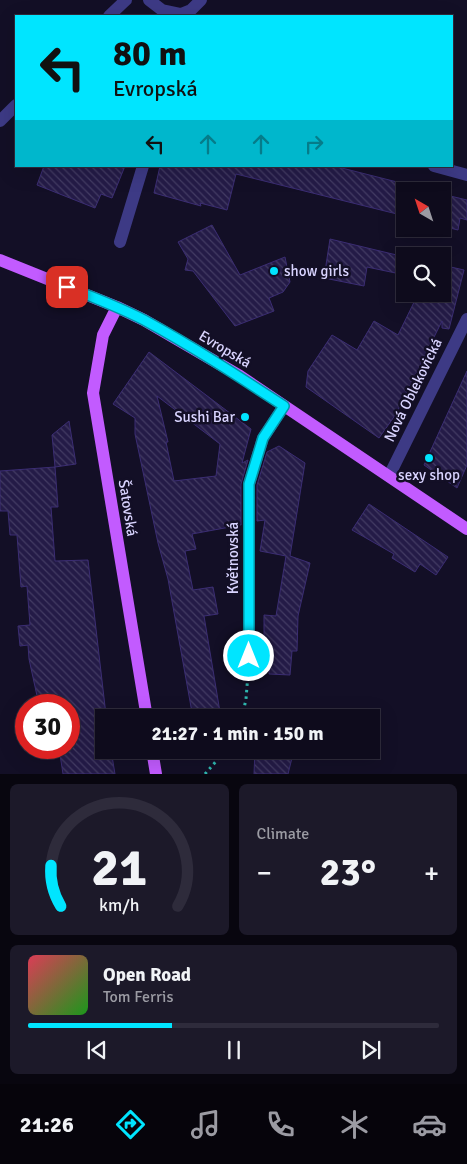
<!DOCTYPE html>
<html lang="en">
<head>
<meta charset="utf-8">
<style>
  :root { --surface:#0e0b1c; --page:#1c1929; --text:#f1f3f6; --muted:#9b9ba3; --line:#2e2b3b; --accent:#00e5ff }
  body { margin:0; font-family:Signika,sans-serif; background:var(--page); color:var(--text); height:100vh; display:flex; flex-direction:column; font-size:19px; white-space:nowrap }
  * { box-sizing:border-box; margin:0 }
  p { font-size:16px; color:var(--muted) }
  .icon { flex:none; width:28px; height:28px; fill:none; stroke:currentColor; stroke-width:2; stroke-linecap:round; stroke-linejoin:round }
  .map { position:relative; height:774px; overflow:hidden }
  .side { display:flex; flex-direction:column; gap:10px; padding:10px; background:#08060f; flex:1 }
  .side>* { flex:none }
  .banner { position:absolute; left:15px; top:15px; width:438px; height:152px; border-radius:0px; box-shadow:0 5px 20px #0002,0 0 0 1px var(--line); background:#00e5ff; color:#111; overflow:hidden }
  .needle { width:32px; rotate:321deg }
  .fabs { position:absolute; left:396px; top:182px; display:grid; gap:10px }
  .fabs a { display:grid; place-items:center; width:55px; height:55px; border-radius:0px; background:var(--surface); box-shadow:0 5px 20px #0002,0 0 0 1px var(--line); font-size:25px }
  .speed { position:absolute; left:15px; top:694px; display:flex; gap:10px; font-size:25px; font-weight:700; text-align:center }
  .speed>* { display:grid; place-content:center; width:65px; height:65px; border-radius:50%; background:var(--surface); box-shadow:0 5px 20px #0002,0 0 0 1px var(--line); line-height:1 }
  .speed .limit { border:8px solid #d22; background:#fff; color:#111 }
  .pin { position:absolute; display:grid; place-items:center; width:42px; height:42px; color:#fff; margin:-21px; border-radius:10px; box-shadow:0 2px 8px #0006 }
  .me { position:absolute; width:55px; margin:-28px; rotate:0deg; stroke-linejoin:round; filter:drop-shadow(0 0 4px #0008) }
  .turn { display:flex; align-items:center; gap:18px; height:105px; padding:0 15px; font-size:22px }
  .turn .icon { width:65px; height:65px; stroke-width:2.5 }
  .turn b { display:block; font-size:35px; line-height:42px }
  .lanes { display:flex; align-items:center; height:48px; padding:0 15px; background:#0003; justify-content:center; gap:25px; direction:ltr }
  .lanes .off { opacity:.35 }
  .big { font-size:38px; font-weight:700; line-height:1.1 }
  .side .widget { flex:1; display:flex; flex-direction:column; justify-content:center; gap:8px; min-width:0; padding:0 18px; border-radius:8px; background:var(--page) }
  .side .dial { align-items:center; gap:0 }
  .dial svg { height:130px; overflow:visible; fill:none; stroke:var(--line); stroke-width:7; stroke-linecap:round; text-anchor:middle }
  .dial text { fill:var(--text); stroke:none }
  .song { display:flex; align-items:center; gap:15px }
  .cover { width:60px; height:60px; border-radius:8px; background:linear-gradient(135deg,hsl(350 70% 55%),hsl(120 70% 35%)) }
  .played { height:5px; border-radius:2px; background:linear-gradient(90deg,var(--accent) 35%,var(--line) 35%) }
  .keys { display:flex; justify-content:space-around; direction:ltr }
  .heat { display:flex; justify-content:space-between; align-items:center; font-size:28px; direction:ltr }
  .side .tiles { flex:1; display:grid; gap:10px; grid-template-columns:1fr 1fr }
  .widget:last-child { grid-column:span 2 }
  .trip { position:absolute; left:95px; top:709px; width:285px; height:50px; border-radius:0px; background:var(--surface); box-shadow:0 5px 20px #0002,0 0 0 1px var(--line); font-weight:700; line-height:50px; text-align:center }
  .tab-bar { display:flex; height:80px; justify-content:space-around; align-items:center; background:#06040b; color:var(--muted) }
  .tab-bar .icon { width:35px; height:35px }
  .tab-bar .on { color:var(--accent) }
  .tab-bar b { font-size:22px; color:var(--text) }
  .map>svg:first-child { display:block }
  .building { fill:url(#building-back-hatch); stroke:#3b2d73; fill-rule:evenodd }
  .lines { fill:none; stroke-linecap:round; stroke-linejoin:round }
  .path { stroke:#2fb8b0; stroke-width:3; stroke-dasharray:2.5 4; stroke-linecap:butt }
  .minor { stroke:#3d3a85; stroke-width:12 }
  .major { stroke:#c25bff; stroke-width:12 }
  .route-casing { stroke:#0095a6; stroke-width:12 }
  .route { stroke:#00e5ff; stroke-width:9 }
  .poi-dot { fill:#00e5ff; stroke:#130f26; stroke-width:2 }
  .labels { text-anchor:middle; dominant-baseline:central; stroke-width:5; stroke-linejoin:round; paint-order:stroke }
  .poi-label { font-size:15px; fill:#d9d4ff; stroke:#130f26; text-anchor:start }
  .street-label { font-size:15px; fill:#d9d4ff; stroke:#130f26 }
</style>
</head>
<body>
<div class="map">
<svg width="467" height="774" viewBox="0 0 467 774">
  <defs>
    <pattern id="building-back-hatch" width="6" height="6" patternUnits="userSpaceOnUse" patternTransform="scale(1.25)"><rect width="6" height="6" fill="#241b47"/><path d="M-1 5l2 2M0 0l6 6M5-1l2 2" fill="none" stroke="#433b63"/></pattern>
  </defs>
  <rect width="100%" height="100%" fill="#130f26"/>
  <path class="building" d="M44,166H125L112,198L101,194L95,208L37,185Z
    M160,166H334L405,184V216L236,174L227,210L200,203L201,206L154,193Z
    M442,194L467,200V220L460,218L458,230L442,226Z
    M212,225L240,275L285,257L290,282L283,292L269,298L274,311L235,326L193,271L185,270L188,259L178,242Z
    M330,239L405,257V275L367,267L364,286L324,278Z
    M442,265L464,270L449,329L442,328V321L396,414L379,438L306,387L308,371L332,335L357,350L374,321L398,335L418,294H442Z
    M149,352L251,429L242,463L248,460L241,484V525L192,534L196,549L185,551L193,590L213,587L218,614L204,616L221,718H193L168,579L158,543L135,434V418L113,404ZM157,396L220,444L216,476L174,481L166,442H168Z
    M467,371V465L457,488L424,465Z
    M69,421L76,464L55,467L52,435Z
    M279,446L305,463L290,556L310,563L298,616L297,651H292L290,675L269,674L270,650H264V615L276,616L286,556L260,551L265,520L257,521V485L267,452Z
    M55,467L58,507H51L55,561L88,560L106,715L104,716V750H111L115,774H63L59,748H69V705H39L29,659L28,645L20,646L18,626L30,625L27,586L21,587L17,535H10L8,511H0V471Z
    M369,504L448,557L436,575L420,564L415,572L392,558L394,554L352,530Z
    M255,750H280L293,754L288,774H254Z"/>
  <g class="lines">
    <path class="path" d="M242,718L246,699L248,674
      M205,774L226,750"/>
    <path class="minor" d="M149,0L162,10L181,14L191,10L201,0
      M109,16L126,0
      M0,121L16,105
      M434,166L467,175
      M120,242L143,166
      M389,476L467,319
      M249,657V484L263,438L284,406"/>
    <path class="major" d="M0,260L117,307L144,320L240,376L467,529
      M117,307L103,335L93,393L147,718
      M152,750L156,774"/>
  </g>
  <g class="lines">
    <defs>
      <path id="route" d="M67,287C93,297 119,307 144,320C192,346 238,376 284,406L263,438L249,484V656"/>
    </defs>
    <use href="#route" class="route-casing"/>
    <use href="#route" class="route"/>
  </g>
  <g class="poi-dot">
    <circle cx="274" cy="271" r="5"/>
    <circle cx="245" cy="417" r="5"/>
    <circle cx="429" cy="458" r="5"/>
  </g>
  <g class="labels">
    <g class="poi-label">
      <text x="284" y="271">show girls</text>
      <text x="235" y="417" text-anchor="end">Sushi Bar</text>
      <text x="429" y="475" text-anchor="middle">sexy shop</text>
    </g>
    <g class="street-label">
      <text transform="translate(225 349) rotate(31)">Evropská</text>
      <text transform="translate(413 390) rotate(-64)">Nová Oblekovická</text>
      <text transform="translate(128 508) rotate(81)">Šatovská</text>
      <text transform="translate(233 558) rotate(-90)">Květnovská</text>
    </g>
  </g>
</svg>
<div class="fabs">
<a><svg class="needle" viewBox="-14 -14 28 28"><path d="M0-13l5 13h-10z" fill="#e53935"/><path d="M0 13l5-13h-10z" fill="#9b9ba3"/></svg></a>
<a><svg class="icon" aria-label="search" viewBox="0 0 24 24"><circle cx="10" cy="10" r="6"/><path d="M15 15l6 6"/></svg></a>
</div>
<div class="speed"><div class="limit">30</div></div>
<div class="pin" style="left:67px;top:287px;background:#d93025"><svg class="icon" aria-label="arrive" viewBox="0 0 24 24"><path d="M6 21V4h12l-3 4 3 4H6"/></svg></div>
<svg class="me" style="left:249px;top:656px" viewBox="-20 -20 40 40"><circle r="17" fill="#00e5ff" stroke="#fff" stroke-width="3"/><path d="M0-11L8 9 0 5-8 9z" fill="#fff"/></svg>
<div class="trip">21:27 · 1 min · 150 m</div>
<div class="banner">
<div class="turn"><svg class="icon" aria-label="left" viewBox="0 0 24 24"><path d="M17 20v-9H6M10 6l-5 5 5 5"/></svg><div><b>80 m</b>Evropská</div></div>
<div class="lanes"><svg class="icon" aria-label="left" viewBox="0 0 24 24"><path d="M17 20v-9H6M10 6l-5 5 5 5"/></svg><svg class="icon off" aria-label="ahead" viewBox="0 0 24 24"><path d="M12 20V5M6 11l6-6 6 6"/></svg><svg class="icon off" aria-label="ahead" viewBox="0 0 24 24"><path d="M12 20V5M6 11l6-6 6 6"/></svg><svg class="icon off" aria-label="right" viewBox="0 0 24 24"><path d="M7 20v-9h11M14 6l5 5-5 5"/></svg></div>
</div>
</div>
<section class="side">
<div class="tiles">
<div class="widget dial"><svg viewBox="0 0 100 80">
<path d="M14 69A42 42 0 1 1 86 69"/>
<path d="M14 69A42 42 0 0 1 8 44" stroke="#00e5ff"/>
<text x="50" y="56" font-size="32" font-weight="700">21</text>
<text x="50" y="72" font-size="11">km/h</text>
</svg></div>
<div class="widget"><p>Climate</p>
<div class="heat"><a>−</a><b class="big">23°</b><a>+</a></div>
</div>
<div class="widget">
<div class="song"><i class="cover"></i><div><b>Open Road</b><p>Tom Ferris</p></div></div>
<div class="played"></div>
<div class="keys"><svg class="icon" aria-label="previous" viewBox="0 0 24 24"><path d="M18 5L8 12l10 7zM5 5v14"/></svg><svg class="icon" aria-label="pause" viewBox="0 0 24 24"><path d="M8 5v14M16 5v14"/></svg><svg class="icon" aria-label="next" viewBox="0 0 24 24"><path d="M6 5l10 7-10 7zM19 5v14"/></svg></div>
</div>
</div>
</section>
<nav class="tab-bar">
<b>21:26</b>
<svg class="icon on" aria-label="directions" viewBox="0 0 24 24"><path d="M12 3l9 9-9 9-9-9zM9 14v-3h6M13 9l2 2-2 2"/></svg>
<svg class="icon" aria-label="music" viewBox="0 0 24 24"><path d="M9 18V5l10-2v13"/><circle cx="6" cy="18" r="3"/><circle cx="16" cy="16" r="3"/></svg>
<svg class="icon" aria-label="phone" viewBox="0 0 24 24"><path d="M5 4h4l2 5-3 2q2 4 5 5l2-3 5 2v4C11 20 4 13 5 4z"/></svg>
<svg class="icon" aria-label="climate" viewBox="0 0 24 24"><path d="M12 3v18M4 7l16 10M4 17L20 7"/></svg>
<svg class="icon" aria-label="car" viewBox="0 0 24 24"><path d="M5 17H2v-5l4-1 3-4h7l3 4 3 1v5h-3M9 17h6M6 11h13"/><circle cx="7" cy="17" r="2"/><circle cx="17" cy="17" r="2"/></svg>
</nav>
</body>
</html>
